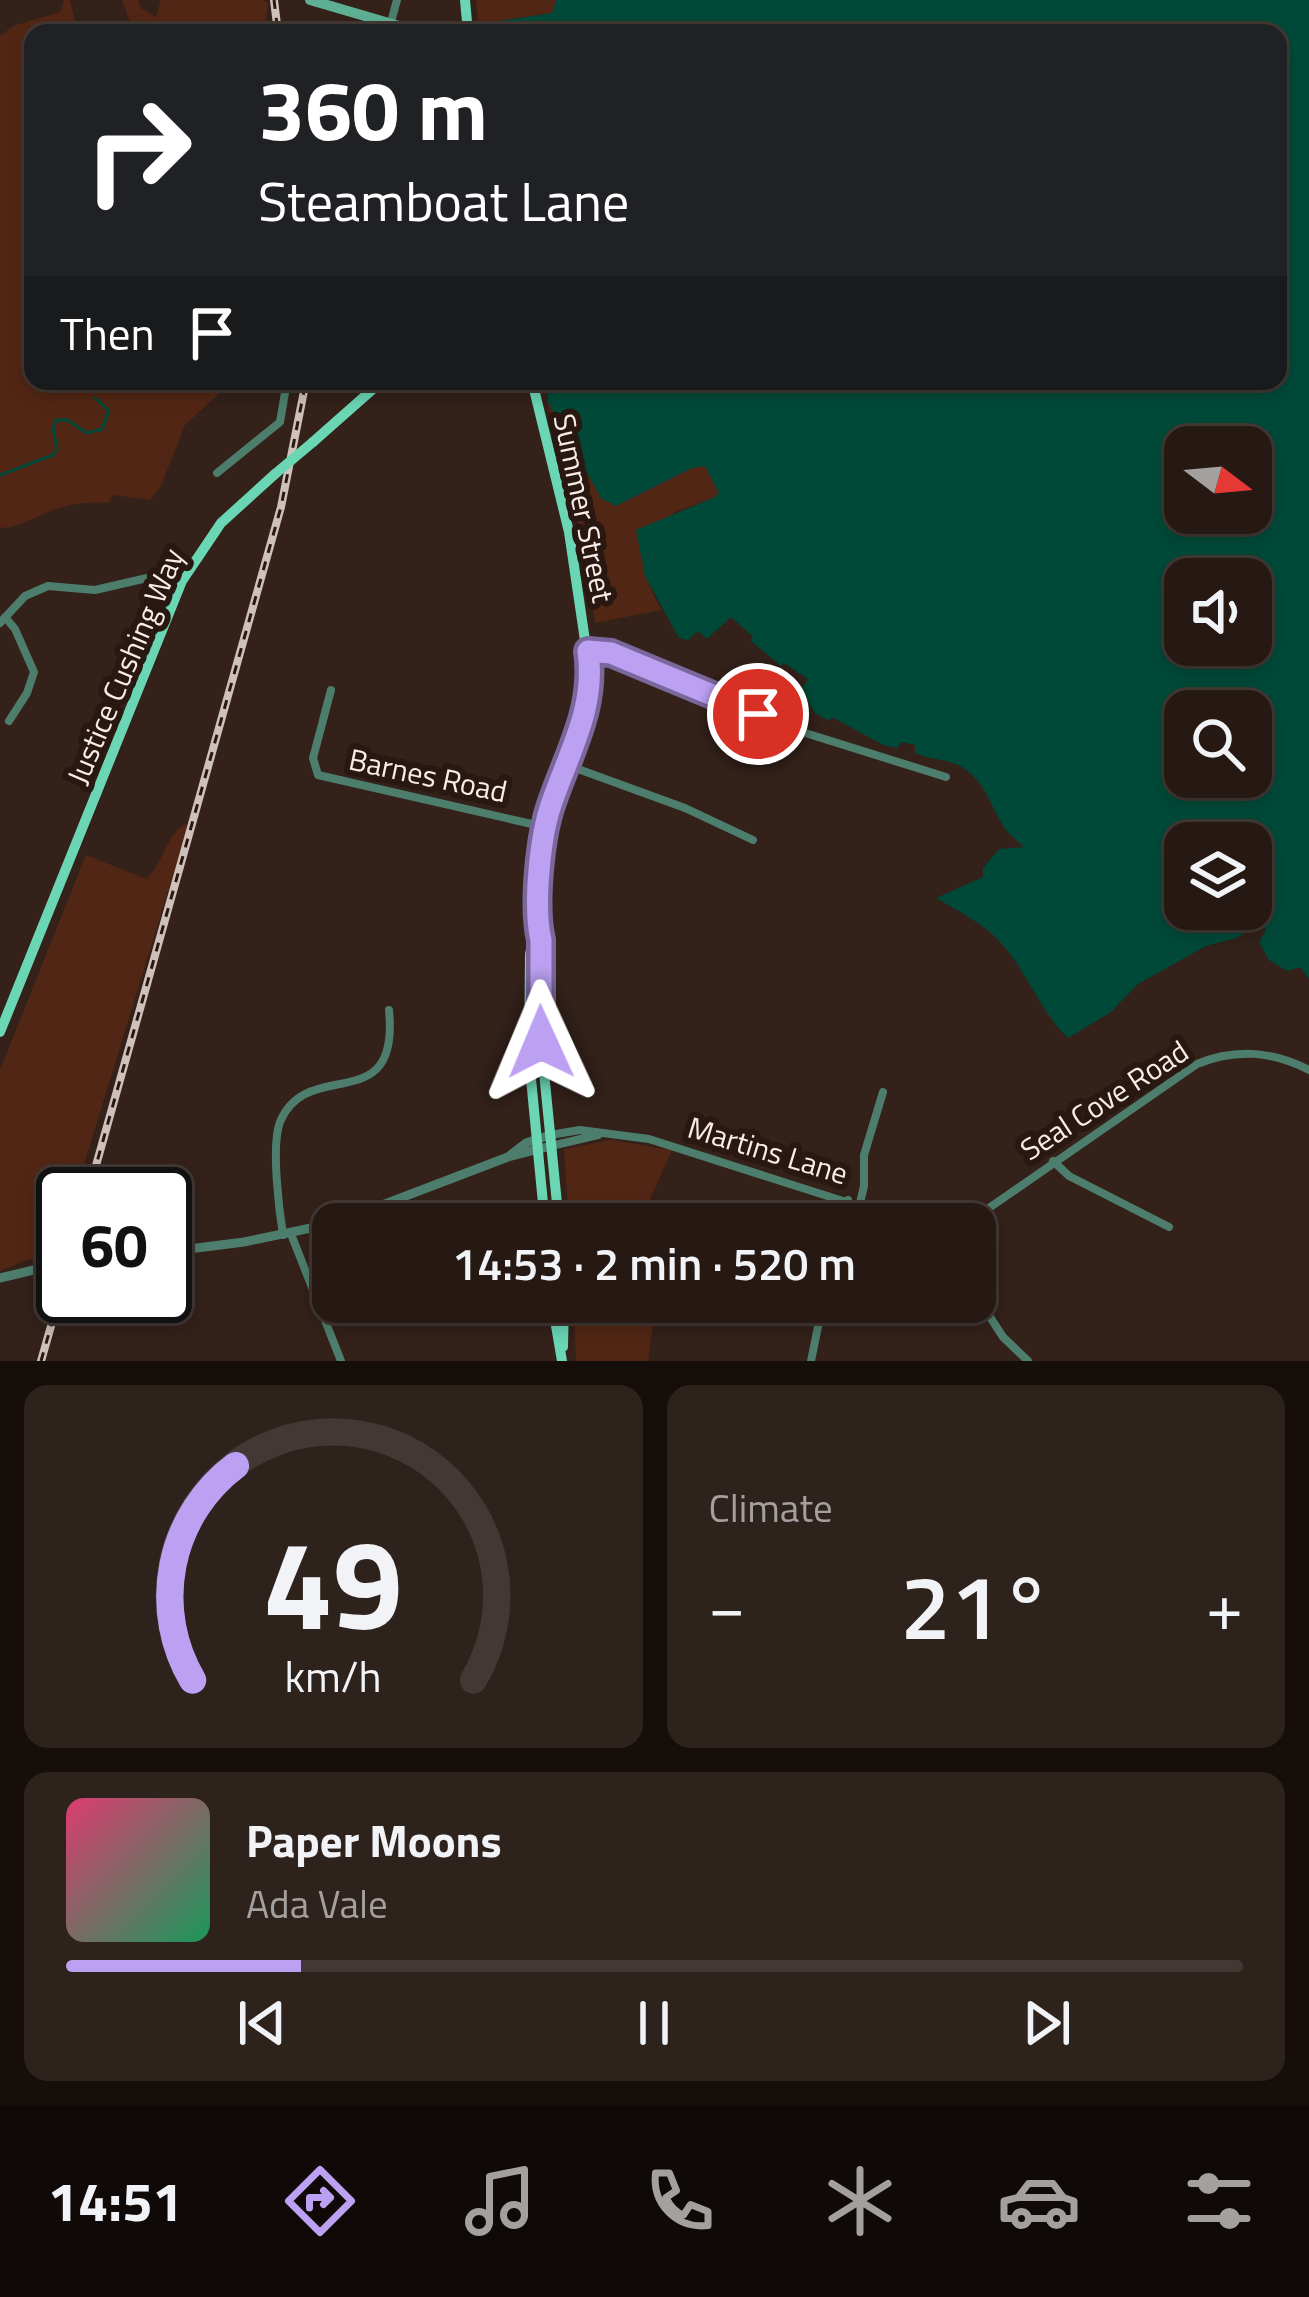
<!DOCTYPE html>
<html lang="en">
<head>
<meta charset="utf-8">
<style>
  :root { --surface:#261914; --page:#2e221d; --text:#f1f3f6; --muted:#a4a0a0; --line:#423834; --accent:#bca0f2 }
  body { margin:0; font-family:"Titillium Web",sans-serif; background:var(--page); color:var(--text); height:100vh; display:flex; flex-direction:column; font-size:45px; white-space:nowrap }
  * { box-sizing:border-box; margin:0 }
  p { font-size:39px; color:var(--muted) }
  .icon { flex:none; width:66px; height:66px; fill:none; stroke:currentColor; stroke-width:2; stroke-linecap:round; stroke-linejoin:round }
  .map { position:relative; height:1361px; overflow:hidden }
  .panel { display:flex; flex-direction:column; gap:24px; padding:24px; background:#150e0b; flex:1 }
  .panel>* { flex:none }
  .top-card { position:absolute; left:24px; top:24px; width:1263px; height:366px; border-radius:24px; box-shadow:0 6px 18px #0003,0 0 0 3px var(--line); background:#202124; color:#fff; overflow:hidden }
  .needle { width:78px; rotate:106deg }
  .buttons { position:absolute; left:1164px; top:426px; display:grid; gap:24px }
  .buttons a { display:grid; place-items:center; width:108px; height:108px; border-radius:24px; background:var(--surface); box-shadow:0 6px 18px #0003,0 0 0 3px var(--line); font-size:60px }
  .speed { position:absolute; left:36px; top:1167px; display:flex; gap:24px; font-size:60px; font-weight:700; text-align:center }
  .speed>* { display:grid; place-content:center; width:156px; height:156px; border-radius:50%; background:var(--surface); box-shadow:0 6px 18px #0003,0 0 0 3px var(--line); line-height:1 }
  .speed .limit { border:6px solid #111; border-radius:18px; background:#fff; color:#111 }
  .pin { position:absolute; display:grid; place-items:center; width:102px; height:102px; color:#fff; margin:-51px; border:6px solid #fff; border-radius:50%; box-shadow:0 3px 12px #0007 }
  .me { position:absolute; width:132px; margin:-66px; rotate:359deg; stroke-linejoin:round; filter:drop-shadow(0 0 9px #0008) }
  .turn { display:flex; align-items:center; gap:42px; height:252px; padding:0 36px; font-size:54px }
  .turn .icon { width:156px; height:156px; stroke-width:2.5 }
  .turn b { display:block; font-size:84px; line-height:102px }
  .then { display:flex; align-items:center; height:114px; padding:0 36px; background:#0003; gap:24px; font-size:45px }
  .big { font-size:90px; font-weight:600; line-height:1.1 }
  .panel .tile { flex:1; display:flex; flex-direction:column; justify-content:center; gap:18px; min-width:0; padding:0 42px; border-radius:24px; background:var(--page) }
  .panel .dial { align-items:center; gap:0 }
  .dial svg { height:312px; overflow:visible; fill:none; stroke:var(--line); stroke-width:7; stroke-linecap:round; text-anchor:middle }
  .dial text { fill:var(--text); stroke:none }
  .song { display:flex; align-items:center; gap:36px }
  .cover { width:144px; height:144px; border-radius:18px; background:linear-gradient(135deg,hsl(340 70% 55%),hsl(150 70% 35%)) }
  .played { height:12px; border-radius:6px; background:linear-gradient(90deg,var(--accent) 20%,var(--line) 20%) }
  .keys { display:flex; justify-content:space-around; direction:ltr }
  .heat { display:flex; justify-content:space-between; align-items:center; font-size:66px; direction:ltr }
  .panel .tiles { flex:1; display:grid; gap:24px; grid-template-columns:1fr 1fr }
  .tile:last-child { grid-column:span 2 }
  .trip { position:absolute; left:312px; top:1203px; width:684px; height:120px; border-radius:24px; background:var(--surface); box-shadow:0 6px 18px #0003,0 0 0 3px var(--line); font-weight:600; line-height:120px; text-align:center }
  .menu { display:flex; height:192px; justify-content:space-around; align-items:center; background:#0f0a08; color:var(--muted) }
  .menu .icon { width:84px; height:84px }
  .menu .active { color:var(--accent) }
  .menu b { font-size:54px; color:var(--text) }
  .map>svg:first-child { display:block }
  .green { fill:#522614 }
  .water { fill:#004938; fill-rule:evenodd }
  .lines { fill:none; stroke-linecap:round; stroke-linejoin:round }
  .stream { stroke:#004938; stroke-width:3 }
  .minor { stroke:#4d7e6d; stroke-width:8 }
  .tertiary { stroke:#4d7e6d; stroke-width:9 }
  .secondary { stroke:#5eb095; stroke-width:10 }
  .primary { stroke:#6ad6b4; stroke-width:10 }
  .rail-casing { stroke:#cec0bb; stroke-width:8 }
  .rail { stroke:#281811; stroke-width:3; stroke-dasharray:9; stroke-linecap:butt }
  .primary-bridge { stroke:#6ad6b4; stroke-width:10 }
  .route-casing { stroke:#7a689d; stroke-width:30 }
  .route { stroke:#bca0f2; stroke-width:21 }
  .labels { text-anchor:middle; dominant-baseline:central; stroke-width:12; stroke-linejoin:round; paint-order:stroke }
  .street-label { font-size:30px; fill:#faede9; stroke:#281811 }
</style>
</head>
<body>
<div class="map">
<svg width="1309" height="1361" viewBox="0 0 1309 1361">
  <rect width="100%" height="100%" fill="#33211a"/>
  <path class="green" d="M64,0H70L78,33H33V381H220L223,390L185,425L161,486L150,500L113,495L108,503C87,502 68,503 48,512C31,519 18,528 0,528V36L13,26L60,12Z
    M122,0H138L141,8L156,17L161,0H263L268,3L264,33H141L131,25Z
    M476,0H556L557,3L552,13L500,21L503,33H479Z
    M547,400L601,498L616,506L692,468L705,465L719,493L713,498L673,513L645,576L661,610L595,623L582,538Z
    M185,824L188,826L75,1194H63V1239L59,1255L26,1260L0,1271V1070L86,855L146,879C164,863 165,836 185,824Z
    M611,1140L672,1150L639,1224H569L564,1149Z
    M573,1302H656L648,1361H576Z"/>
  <path class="water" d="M556,0H1309V979L1300,967L1287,971L1269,960L1259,942L1266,930L1261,923L1237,938L1206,946L1138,984L1111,1012L1068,1038C1041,1012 1030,979 1007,950C989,926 961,913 936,898L983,877V868L999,849L1024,847C1018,841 1009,835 1004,827C989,804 986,781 960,766C945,758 929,760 915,753V745L902,742L897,748L883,745L834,718L827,720L815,713L800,691L808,679L784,663L781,666L751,641L753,637L731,617L707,639L698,631L688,640L679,638L645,576L636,530L713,498L719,493L705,466L692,468L616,506L601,498L547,400L550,383L557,381H1278V33H503L499,21L552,13ZM1185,447H1251V513H1185ZM1185,579H1251V645H1185ZM1185,711H1251V777H1185ZM1185,843H1251V909H1185Z"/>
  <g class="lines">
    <path class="stream" d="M0,475L53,455L57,449L53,429L56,420H67L87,433L102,429L109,411L95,398"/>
    <path class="minor" d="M391,22L397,0
      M217,473L280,422L287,381
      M5,617L15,629L34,672L27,693L9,721
      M0,623L25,596L48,586L95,590L160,575L182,581
      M588,651L611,653L799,731L946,777
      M331,690L313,758L318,775L545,827
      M567,765L685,808L753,840
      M550,1135L580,1130L649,1139L915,1224
      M551,1146L598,1135
      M1053,1161L1069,1176L1169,1227
      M860,1203L864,1186V1155L883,1092
      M843,1224L848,1200
      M966,1224L1197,1064C1236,1048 1272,1051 1309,1070
      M291,1234L341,1361
      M283,1235C279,1210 271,1145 280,1122C307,1055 400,1120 389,1010
      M975,1294L1003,1337L1028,1361
      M811,1361L823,1302"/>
    <path class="tertiary" d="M508,1157L526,1143L550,1135
      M165,1252L244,1242L335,1223L508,1157L551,1146
      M0,1278L63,1263"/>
    <path class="secondary" d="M310,0L423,33"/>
    <path class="primary" d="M465,0L468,33
      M532,381L569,532L591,681L582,728L547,817L538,925L541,940V1042L559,1224
      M313,442L382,381
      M536,928L530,954L529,1058L545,1224
      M0,1032L182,581L221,523L275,474
      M552,1302L562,1361
      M563,1347L564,1302"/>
    <defs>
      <path id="rail" d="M274,0L278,33
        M88,1194L281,507L306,381
        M41,1361L63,1284"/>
    </defs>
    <use href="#rail" class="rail-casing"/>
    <use href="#rail" class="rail"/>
    <path class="primary-bridge" d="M275,474L313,442"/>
  </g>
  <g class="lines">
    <defs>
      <path id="route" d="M541,1042V940C533,906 540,835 552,802C570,750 596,707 588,651L611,653L758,714"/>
    </defs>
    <use href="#route" class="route-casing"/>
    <use href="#route" class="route"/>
  </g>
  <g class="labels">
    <g class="street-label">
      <text transform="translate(584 508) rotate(78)">Summer Street</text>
      <text transform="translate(125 666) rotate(-67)">Justice Cushing Way</text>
      <text transform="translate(428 775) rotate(12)">Barnes Road</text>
      <text transform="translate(1104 1100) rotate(-33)">Seal Cove Road</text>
      <text transform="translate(768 1150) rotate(17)">Martins Lane</text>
    </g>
  </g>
</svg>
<div class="buttons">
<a><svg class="needle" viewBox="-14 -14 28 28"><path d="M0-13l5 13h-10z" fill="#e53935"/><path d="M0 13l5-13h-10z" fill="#a4a0a0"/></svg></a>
<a><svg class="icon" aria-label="sound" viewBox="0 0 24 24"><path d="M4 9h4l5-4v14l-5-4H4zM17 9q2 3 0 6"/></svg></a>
<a><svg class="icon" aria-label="search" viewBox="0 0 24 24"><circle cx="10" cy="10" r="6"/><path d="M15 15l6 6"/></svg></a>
<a><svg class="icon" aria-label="layers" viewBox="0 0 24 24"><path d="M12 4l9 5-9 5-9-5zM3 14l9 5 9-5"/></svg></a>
</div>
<div class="speed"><div class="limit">60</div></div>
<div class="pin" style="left:758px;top:714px;background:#d93025"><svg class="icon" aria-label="arrive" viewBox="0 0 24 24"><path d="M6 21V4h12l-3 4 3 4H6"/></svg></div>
<svg class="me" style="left:541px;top:1042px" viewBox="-20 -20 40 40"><path d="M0-17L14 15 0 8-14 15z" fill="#bca0f2" stroke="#fff" stroke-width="4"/></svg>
<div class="trip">14:53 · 2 min · 520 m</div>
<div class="top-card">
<div class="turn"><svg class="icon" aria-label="right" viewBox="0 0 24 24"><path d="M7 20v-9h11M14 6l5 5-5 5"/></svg><div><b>360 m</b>Steamboat Lane</div></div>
<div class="then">Then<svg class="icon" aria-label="arrive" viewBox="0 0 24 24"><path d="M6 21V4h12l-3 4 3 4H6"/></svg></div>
</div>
</div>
<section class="panel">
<div class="tiles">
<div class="tile dial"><svg viewBox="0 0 100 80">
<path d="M14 69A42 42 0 1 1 86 69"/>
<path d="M14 69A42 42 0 0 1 25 14" stroke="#bca0f2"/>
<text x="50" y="56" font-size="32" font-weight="700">49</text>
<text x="50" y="72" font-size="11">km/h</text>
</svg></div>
<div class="tile"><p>Climate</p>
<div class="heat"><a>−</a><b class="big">21°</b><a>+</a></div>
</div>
<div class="tile">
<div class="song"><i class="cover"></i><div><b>Paper Moons</b><p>Ada Vale</p></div></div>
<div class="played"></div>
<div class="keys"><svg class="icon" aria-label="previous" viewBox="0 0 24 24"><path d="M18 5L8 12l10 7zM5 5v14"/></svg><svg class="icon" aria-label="pause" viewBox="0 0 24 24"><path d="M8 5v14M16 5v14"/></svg><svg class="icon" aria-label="next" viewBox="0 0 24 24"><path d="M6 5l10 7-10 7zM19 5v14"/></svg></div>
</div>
</div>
</section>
<nav class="menu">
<b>14:51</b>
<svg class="icon active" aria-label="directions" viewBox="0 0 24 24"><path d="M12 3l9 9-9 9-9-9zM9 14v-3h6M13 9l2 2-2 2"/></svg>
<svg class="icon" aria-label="music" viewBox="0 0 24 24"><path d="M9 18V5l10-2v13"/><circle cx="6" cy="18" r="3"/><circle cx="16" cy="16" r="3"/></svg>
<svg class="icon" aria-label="phone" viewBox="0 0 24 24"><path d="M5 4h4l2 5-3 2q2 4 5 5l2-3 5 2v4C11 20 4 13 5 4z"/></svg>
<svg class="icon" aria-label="climate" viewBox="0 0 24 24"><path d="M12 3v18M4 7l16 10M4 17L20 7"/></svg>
<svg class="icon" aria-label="car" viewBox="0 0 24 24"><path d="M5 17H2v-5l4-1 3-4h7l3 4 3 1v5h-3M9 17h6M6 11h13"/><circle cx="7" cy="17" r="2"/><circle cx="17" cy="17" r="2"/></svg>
<svg class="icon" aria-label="filters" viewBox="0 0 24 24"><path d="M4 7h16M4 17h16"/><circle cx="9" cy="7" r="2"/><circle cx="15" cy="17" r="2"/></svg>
</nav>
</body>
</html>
